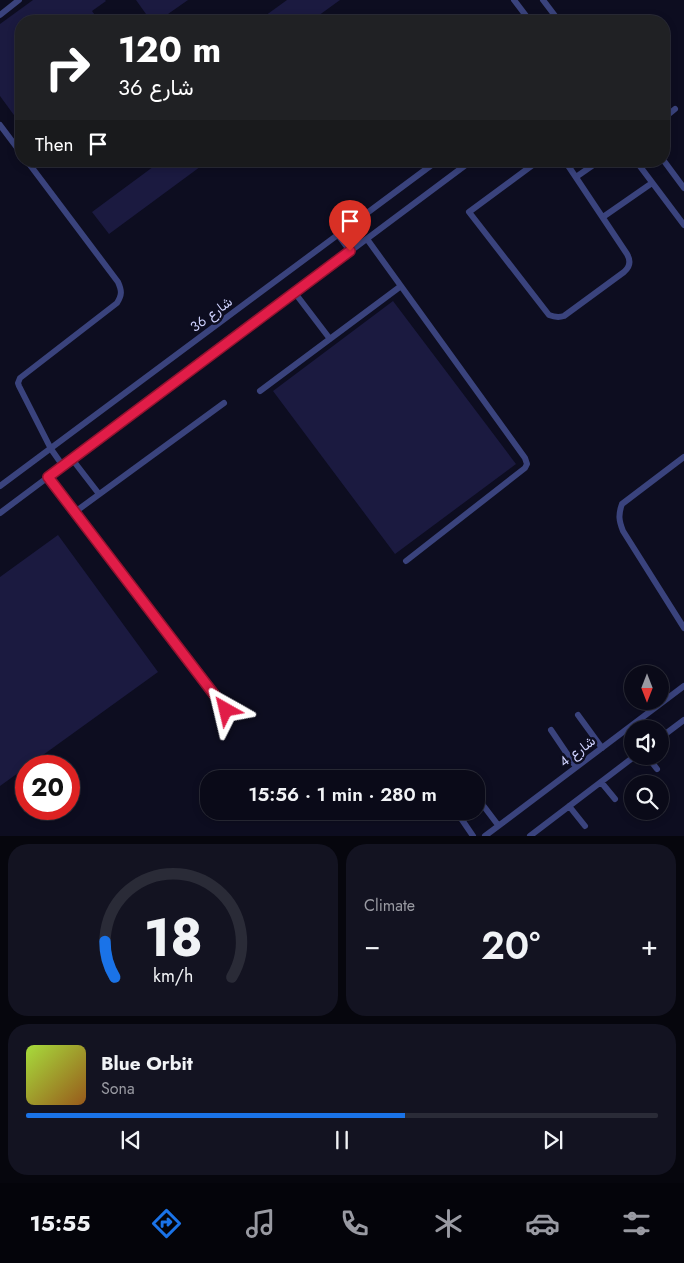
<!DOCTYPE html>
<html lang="en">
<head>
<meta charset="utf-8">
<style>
  :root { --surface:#0a0a18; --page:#131321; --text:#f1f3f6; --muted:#999aa2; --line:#2a2b37; --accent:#1a73e8 }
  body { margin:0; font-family:Jost,Vazirmatn,sans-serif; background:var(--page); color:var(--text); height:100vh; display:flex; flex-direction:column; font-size:19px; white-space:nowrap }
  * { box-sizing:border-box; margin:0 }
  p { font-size:16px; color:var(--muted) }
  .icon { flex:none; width:28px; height:28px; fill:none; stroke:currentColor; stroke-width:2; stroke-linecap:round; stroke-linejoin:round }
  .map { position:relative; height:836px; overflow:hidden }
  .side { display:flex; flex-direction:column; gap:8px; padding:8px; background:#06060d; flex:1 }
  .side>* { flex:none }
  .banner { position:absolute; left:15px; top:15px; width:655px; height:152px; border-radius:20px; box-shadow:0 2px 8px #0003,0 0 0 1px var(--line); background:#202124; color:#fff; overflow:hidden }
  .needle { width:32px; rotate:180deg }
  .controls { position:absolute; left:624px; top:665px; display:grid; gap:10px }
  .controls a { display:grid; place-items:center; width:45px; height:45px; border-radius:50%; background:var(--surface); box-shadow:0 2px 8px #0003,0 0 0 1px var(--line); font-size:25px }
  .speed { position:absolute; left:15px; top:755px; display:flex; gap:10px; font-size:25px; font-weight:700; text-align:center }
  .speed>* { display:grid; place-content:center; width:65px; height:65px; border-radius:50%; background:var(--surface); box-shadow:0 2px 8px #0003,0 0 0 1px var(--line); line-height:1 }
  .speed .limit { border:8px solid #d22; background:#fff; color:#111 }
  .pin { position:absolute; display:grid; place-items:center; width:42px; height:42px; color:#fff; margin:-51px -21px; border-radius:50% 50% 50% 0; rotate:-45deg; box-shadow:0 0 5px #0007 }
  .pin .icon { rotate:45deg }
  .me { position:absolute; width:55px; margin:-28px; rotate:323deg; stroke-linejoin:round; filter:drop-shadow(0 0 4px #0008) }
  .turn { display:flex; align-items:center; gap:18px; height:105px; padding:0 20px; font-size:22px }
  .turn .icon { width:65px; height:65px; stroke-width:2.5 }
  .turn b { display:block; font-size:35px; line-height:42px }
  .then { display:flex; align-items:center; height:48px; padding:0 20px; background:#0003; gap:10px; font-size:19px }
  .big { font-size:38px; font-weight:600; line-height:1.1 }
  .side .card { flex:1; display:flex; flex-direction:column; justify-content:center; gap:8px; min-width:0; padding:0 18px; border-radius:20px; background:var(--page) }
  .side .dial { align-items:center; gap:0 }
  .dial svg { height:130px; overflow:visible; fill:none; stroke:var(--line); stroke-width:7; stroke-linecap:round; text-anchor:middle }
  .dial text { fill:var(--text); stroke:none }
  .song { display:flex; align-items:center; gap:15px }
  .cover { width:60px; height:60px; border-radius:8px; background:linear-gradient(135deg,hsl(80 70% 55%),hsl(30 70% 35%)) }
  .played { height:5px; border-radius:2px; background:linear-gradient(90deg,var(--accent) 60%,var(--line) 60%) }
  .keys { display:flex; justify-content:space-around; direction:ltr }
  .heat { display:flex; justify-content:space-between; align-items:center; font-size:28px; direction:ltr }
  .side .tiles { flex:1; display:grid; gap:8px; grid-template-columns:1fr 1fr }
  .card:last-child { grid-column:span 2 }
  .trip { position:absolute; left:200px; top:770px; width:285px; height:50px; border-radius:20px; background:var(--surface); box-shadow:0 2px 8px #0003,0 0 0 1px var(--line); font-weight:600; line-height:50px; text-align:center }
  .menu { display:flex; height:80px; justify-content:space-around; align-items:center; background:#04040a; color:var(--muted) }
  .menu .icon { width:35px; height:35px }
  .menu .current { color:var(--accent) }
  .menu b { font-size:22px; color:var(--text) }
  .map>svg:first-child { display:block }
  .building { fill:#1b1a40 }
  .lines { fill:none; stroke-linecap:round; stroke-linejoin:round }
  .service { stroke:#3a437d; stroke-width:6 }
  .route-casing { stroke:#92132f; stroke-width:12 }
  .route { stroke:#e11d48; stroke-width:9 }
  .labels { text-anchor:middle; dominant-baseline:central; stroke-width:5; stroke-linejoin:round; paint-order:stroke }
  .street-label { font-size:14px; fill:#ced1fd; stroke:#0d0d20 }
</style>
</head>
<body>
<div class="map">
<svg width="684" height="836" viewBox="0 0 684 836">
  <rect width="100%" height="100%" fill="#0d0d20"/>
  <path class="building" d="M33,0H105L106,1L92,11L99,21H21V120L19,122L0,96V24Z
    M136,0H188L158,21H151Z
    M287,0H340L311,21H258Z
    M161,161H208L109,234L92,212Z
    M393,301L516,464L395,554L273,391Z
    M58,535L158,672L0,786V577Z"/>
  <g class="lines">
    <path class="service" d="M514,0L530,21
      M543,0L559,21
      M0,15L19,0
      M664,118L675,109
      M0,125L21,153
      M27,161L118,282C122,291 122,295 117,303L20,378L18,383L19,386L51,449L63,466
      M538,161L469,212L549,315C554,317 558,318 564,316L624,272C630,267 631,261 627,254L565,161
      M636,161L684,225
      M664,161L684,188
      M576,177L599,161
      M603,217L652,183
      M338,235L350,251
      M367,239L525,458L527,464L525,468L406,561
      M295,293L330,339
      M260,391L401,286
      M684,457L622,504C618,515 619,521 623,531L684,628
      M72,459L99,494
      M48,477L226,710
      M0,486L437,161
      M75,512L224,403
      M0,513L471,161
      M578,715L602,748
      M551,730L576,767
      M660,738L684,720
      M647,756L657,769
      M601,782L615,799
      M476,796L498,825
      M569,806L585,826
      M456,811L473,836
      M485,836L684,686
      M530,836L635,756"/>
  </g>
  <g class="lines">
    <defs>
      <path id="route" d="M226,710L48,477L350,251"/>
    </defs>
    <use href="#route" class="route-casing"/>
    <use href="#route" class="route"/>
  </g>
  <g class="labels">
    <g class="street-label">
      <text transform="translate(211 314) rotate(-37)">شارع 36</text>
      <text transform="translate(577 751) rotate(-37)">شارع 4</text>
    </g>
  </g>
</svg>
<div class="controls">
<a><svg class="needle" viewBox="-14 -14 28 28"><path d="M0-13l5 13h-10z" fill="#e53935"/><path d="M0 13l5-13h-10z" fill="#999aa2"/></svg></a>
<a><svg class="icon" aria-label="sound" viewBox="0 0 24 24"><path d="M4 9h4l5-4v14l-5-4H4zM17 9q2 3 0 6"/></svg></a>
<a><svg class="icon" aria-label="search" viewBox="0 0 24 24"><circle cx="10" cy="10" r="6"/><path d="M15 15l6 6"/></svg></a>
</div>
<div class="speed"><div class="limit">20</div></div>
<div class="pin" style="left:350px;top:251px;background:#d93025"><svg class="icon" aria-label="arrive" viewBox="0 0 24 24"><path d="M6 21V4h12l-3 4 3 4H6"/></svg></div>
<svg class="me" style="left:226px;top:710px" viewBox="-20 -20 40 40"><path d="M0-17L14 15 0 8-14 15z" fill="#e11d48" stroke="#fff" stroke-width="4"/></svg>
<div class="trip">15:56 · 1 min · 280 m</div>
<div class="banner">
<div class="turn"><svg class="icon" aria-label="right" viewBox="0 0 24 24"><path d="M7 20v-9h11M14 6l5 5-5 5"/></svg><div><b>120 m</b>شارع 36</div></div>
<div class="then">Then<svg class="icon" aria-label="arrive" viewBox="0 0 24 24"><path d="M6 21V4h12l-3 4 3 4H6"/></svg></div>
</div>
</div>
<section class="side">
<div class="tiles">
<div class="card dial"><svg viewBox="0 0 100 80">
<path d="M14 69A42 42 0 1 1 86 69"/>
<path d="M14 69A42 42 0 0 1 8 47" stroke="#1a73e8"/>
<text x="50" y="56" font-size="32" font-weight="700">18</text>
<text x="50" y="72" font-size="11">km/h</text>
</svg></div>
<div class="card"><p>Climate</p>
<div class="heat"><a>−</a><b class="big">20°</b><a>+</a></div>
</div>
<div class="card">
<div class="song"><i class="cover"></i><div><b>Blue Orbit</b><p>Sona</p></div></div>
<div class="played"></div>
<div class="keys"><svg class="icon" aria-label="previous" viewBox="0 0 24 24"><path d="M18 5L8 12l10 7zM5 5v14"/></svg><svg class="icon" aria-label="pause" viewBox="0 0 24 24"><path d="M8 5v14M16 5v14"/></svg><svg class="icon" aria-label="next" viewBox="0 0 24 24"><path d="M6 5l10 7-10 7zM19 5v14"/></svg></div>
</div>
</div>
</section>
<nav class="menu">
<b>15:55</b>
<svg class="icon current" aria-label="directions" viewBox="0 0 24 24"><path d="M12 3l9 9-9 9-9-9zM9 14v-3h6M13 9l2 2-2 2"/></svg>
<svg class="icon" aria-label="music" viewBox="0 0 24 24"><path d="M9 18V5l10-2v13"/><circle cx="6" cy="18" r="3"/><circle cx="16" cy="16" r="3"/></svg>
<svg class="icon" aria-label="phone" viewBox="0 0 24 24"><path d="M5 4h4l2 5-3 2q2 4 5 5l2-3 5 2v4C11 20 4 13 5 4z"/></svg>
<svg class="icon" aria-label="climate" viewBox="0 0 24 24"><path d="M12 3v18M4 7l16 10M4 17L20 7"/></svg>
<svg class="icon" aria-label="car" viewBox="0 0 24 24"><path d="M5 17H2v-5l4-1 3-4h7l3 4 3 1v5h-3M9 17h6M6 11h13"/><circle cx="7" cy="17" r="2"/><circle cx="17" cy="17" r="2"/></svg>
<svg class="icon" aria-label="filters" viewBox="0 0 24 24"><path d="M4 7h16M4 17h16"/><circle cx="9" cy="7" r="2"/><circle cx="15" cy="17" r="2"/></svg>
</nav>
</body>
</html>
